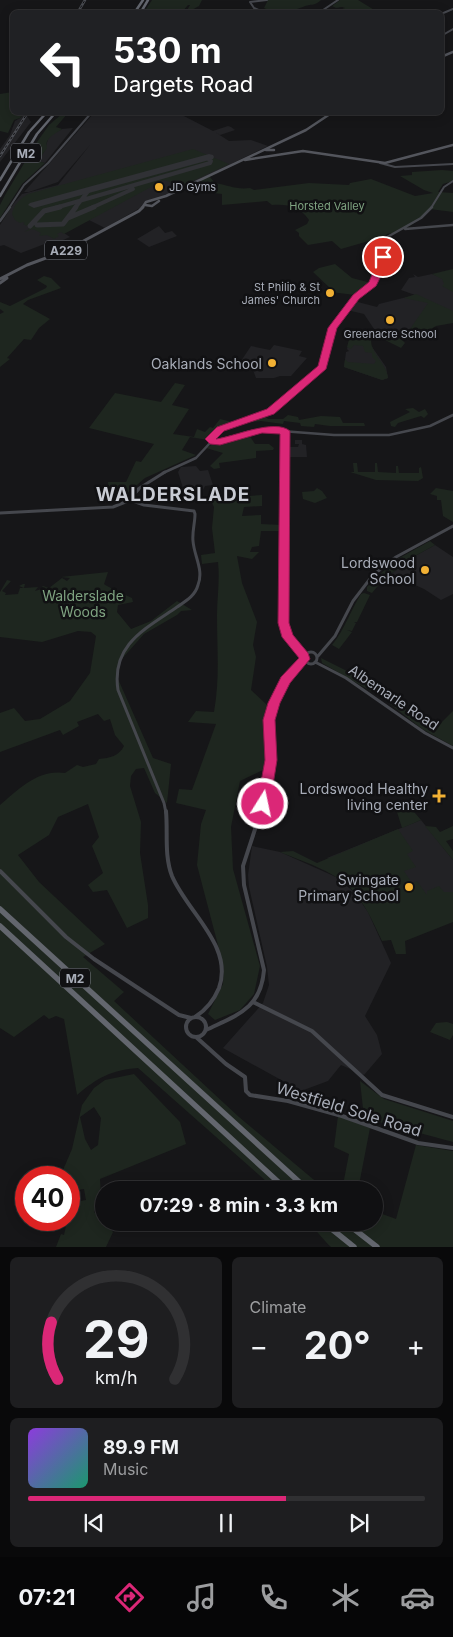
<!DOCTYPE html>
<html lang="en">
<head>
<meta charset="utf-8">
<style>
  :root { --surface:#101012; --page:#1e1e20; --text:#f1f3f6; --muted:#9c9d9f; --line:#303032; --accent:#db2777 }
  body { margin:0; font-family:Inter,sans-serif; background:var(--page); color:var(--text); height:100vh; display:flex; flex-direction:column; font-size:19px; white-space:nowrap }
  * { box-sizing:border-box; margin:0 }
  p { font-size:16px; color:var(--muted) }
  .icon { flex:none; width:28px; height:28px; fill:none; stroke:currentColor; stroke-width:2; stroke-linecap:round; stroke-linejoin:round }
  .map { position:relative; height:1247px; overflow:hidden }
  .side { display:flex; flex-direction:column; gap:10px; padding:10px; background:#09090a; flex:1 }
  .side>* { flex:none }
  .guide { position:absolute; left:10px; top:10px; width:434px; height:105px; border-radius:8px; box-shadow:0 2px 12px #0003,0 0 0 1px var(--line); background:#202124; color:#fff; overflow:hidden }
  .speed { position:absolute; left:15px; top:1166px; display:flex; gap:10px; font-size:25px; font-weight:700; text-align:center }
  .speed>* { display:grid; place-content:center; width:65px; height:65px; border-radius:50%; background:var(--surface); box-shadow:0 2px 12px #0003,0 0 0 1px var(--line); line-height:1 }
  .speed .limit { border:8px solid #d22; background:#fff; color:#111 }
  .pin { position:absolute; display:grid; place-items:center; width:42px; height:42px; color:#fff; margin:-21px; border:2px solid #fff; border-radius:50%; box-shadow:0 1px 5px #0007 }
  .me { position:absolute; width:55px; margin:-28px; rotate:10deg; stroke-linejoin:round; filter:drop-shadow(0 0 4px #0008) }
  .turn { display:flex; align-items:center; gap:18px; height:105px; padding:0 20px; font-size:22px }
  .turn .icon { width:65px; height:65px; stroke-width:2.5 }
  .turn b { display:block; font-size:35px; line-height:42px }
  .big { font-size:38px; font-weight:700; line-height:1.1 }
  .side .card { flex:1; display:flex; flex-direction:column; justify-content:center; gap:8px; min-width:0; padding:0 18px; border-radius:8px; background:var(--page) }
  .side .dial { align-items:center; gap:0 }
  .dial svg { height:130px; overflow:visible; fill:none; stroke:var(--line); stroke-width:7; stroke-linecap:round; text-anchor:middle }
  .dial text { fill:var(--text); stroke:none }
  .song { display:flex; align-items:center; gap:15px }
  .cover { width:60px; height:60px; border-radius:8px; background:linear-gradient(135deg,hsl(270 70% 55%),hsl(160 70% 35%)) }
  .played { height:5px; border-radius:2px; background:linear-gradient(90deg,var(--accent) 65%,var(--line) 65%) }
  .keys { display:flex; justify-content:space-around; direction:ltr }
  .heat { display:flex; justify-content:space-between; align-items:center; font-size:28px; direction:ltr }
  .side .tiles { flex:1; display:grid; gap:10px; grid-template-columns:1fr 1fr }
  .card:last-child { grid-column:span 2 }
  .trip { position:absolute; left:95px; top:1181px; width:288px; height:50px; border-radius:25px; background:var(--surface); box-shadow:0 2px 12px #0003,0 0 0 1px var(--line); font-weight:700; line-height:50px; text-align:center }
  .dock { display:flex; height:80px; justify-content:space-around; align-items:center; background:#060607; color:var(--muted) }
  .dock .icon { width:35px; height:35px }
  .dock .active { color:var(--accent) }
  .dock b { font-size:22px; color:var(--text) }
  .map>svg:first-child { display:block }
  .built { fill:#222225 }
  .green { fill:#1e261f; fill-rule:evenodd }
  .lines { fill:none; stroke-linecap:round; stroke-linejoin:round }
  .taxiway-far1 { stroke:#303135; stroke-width:4 }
  .taxiway { stroke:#303135; stroke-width:5 }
  .runway { fill:#303135; fill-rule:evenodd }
  .secondary-far3 { stroke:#45474d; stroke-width:2 }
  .secondary-far2 { stroke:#45474d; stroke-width:2.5 }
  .secondary-far1 { stroke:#45474d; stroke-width:3 }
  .secondary { stroke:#45474d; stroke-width:4 }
  .primary-far1 { stroke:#53555c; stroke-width:2.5 }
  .primary { stroke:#53555c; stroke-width:3 }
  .highway-far1 { stroke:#63666e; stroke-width:2.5 }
  .highway { stroke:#63666e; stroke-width:5.5 }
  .rail-casing { stroke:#4a4c52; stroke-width:2.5 }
  .rail { stroke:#111113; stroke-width:1; stroke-dasharray:2.5; stroke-linecap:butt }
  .route { fill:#db2777; stroke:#8e194d }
  .poi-dot { fill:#f2b134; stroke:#111113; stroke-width:2 }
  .labels { text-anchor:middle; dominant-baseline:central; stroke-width:5; stroke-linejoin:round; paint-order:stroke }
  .far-poi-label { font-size:11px; fill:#a8adb8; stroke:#111113; text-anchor:start }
  .far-park-label { font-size:11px; fill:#7fa381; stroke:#111113 }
  .shield { fill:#111113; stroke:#7b7e86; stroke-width:1 }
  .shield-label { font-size:12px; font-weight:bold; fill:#a8adb8 }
  .poi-label { font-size:14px; fill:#a8adb8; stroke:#111113; text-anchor:end }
  .park-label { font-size:14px; fill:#7fa381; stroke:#111113 }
  .street-label { font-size:14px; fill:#a8adb8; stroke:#111113 }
  .near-street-label { font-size:16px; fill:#a8adb8; stroke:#111113 }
  .district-label { font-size:19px; font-weight:bold; letter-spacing:1px; fill:#c9ccd4; stroke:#111113 }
</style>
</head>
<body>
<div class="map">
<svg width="453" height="1247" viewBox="0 0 453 1247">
  <rect width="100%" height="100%" fill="#161618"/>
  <path class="built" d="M24,113H29L27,116L31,122L0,162V149L10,135L15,121L20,118Z
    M94,113H178L213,131L228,126L231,127L235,130L220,135L215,132L229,141L251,140L268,146L161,198L147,201L140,208L105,228L89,220L64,233L70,237L61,241L55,240L21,253L4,245L0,246V225L14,203L22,194L58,185L90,145L58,182L29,192H24Z
    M73,128L45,163L37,161L44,152L49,136L62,129Z
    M159,226L165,233L172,231L177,236L149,247L137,239Z
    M453,272V319L384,338L378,335L364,314L347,310L354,301L377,307L379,304L415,295L401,290L409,278L415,277L413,274L418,277L432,274L437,276Z
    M352,329L374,333L370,339V344L386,367L388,378L382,380L344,367L346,352L349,351L347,349Z
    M274,345L302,351L299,356L307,358L291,376H280L274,378H256L253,370L237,367L251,346L270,350Z
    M295,440H302V444L306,445L307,457H286L287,447H298L299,444H295Z
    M196,466L200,471L208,470L213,485L205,486L201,494L169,489V486L183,488L178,472L181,467Z
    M435,545L453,557V594L441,600L424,589L391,574L415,556Z
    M421,820L453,860V922L327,858Z
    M252,846L280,852L336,877L354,892L368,912L391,963L365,1016L377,1035L382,1054L364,1075L341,1065L328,1081L301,1091L223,1048L263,1003L269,985L267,967L249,887L248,875Z"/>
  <path class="green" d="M152,0H202L199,6L188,12H186L190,5H188L182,12H144Z
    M268,0H321C313,7 312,3 303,7C289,12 279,16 264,8Z
    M340,0H358L376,11L384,9L390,12H348L342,9L345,8L342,7L336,8L332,6Z
    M12,92V112L24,113L20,118L14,120L8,133L0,131V94Z
    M63,113H68L56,127L62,129C55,134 44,138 47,148L38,161L45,163L22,184L0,218V205L5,195L37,142L49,125Z
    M193,149L229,164L182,186L164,180L64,234L61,232L57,234L59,236L54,239L47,235L39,236L41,233L33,229L24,232L31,228L23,224L25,223L23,222L20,223L15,220L12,214C14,204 20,199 28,194Z
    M442,170L453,171V181L443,184L438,192L453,193V212L430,209C418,222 404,232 387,234L382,240L376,239L341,249L332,241L308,245L299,236V233L295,230L307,224L309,220C299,206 289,204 272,205L267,201L222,205V194L205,192L191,185L209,176L215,183C228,185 236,190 250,188L254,190L309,183L349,185L350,183L371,179L415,196L433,193L424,190L400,176L412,175V172Z
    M335,264L352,278L371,283L355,295L331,292V289L313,272L319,268Z
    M453,269V292L442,286L444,284L442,279L432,274Z
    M44,276L51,278L61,288L28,300L23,304L50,319L39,328L31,340L24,339L7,358L10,359L0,367V314L4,312L0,309V302L10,306L46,288L47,286L37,280Z
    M416,294L453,311V323L436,326L420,336H407L401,339L405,343L401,348L377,336L384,338L408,332L428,303L404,298Z
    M352,329L374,333C363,348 387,361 388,378L382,380L344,367L345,359L348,362L374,364L376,361L372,357V353L365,352L363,346L354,345L351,349L347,347Z
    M175,383L185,385L172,405L189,409L173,434L194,437L197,429L205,432L210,427L213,428L220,419L232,422L259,416L218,430L208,440L190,437L182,450L196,455L145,478L123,497L110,502L108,482H126L136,461L141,462L154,444L89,428L115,393L161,402Z
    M413,408L419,412L425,409L428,414L424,418L421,416L398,423L395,427L391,426L390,422L410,412L405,409Z
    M288,415L298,417L299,420L321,416L340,417L343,423H364L365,426H330L315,424L314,427L301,426L300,423L284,421L283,424L261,421L241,423L265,416L268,419H283Z
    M249,435L255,444H269L274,448L273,450L256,451V458L219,463L220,468L214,469L210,466L223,453L206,448L213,444Z
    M353,463H357L358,472H375V463H377L378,472L396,473V466H398L399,473H419V468L421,467L423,478L418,481L376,480L350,472H354Z
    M317,488L322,491L327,498L315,503L303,499L302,492L314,491Z
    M436,488L453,491V522L443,516L441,500H437V496L430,494Z
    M262,495V506L244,507L242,516L261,515V524L282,525V531H261L259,546L252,547L250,552H259L252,559L237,556L242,583L257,622L253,645L256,657L251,690L267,705V753L265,769L240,781L231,827L233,869L260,966L254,994L240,1010L215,1020L208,1014L223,984L224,968L197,865L201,824L206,810L176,803L179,789L192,790L216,724L188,722L196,711L214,712C220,678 217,650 217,616C217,598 220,581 218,562L202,564L201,555L215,553L212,528L214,507L210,499Z
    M430,541L435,545L415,556L391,574H388L372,593L367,591V587L394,561Z
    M108,572L104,584C106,586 130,597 132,598L133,602L118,605L117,612L131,629L151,621L177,601L192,610L181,611L177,615L144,634L120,661L118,679L153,758L171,764L167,803L155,793L144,768L136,769L131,776L130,786L141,822L140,853L148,905V918L127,928L107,890L93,892L88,885L103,873L92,846L99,837L88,804L58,817L49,835L18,855L39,882L105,944L83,957L124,992L114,1001L239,1117L326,1190H276L138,1068C111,1070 97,1078 77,1095L64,1019L56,1016L49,1019L44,1015L14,1037L0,1028V805C19,789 38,769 65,773L77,765L83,767L96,764L99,759C110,758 119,756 124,746L115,735L110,719L104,721L98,714L77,722L79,726L63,735L60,730L0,752V713L14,708L25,721L40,719L70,701L90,673L96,636L91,632L78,631L42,642L0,637V592L7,580L11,581L2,591L6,593L5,595L18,594L20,588H24L19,586L23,584H25L24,588L38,587L35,591L45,588L42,587L43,586L49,588L62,578L67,581L70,578L61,577Z
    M364,593L370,595L357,622H354L356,623L352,631L347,630L352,632L339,649L332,645C345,629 350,611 361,594Z
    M321,658L365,680L434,730L453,711V746L422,729L381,697L322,663Z
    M409,806L421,820L402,828L397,812Z
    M425,826L436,827L440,832L453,826V839L446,841L453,851V860Z
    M398,829L413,851L407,854L416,867L404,871L412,883L417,881L427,895V891L439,886L444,892H453V922L405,941L406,954H396L391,940L382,941C374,924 367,908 355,893C338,872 304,862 280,852L293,851L317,863Z
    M447,1022L453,1024V1035L450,1040L430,1032L436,1023Z
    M134,1074L180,1122L186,1144L100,1179L101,1195L94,1212L113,1232L106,1247H56L61,1234L64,1235L71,1203L86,1200L84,1189L71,1191L76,1183L69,1180V1178L60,1177L72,1149L82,1105L94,1088L105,1080ZM94,1107L101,1118L98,1145L91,1150L85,1139L80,1117Z
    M360,1081L384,1099L453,1121V1142L364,1118Z
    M338,1116L370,1128L358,1190H342L349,1154L334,1147Z
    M416,1145L453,1151V1247H331C322,1239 317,1230 308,1223L374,1222V1211L396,1219Z"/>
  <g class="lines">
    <path class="taxiway-far1" d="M55,208L210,163L211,161L206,157
      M75,208L89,190
      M91,208L133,189"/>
    <path class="taxiway" d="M68,218L94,207
      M37,225L63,224L76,207
      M30,226L44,211L60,207"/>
    <path class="runway" d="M209,154L213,155L214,157L213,159L34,208L28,205L30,203Z"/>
    <path class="secondary-far3" d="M263,12L254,8L250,2L267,0
      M320,12L338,0
      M441,14L453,9
      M441,36L453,29
      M380,163L395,167L453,164
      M9,208L24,185L48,163L92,112
      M431,208L444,187L453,181"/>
    <path class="secondary-far2" d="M0,221L10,207
      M405,229L453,225
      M210,441C220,423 244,423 261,416C286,406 304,385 322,367C330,354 327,337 336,323C341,314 349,303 357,296C362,292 368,289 373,284C383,273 383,254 382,240L421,218L432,207
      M213,442L268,430L334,435H389L430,426L453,415
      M163,473L196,458L210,443
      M285,473V431"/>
    <path class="secondary-far1" d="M285,472L283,623L288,637L304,656
      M138,489L165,472
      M127,499L144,505L194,511L195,514C195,523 192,532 193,541C194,556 204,570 198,585C195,596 186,601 177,607C145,629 111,645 118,690L164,803L166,813
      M0,513L113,507L128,501L139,489
      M305 658a6 6 0 1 1 12 0a6 6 0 1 1-12 0Z
      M318,656L335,636L353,601L373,575L396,557L453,526
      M315,662L346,678L425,733L453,748
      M260,813L271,760L269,720L274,703L286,680L304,659"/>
    <path class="secondary" d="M166,811C168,833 164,855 172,876C187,912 234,946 219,988C214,1000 206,1010 195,1017
      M0,871L66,937L94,959L179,1015L191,1018
      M253,1002L312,1031L382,1095L453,1117
      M186 1027a10 10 0 1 1 20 0a10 10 0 1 1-20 0Z
      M206,1030C237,1015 261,1009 264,970L244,885L243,866L261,811
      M196,1037L226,1064L245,1077L246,1091L250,1095L288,1101L342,1116L418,1143L453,1148"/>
    <path class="primary-far1" d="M441,57L453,52
      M266,150H274
      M245,160L303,151L385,163L453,145
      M145,205L152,206L159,201
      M142,208L146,202L166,196L306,130L333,112"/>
    <path class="primary" d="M0,279L27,265L65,251L139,211L143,207
      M0,283L7,278"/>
    <path class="highway-far1" d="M135,12L143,0
      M141,12L148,0
      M0,180L29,132L47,112
      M0,196L37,134L56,112"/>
    <path class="highway" d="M0,909L308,1190
      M0,926L287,1190
      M323,1222L354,1247
      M345,1222L377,1247"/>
    <defs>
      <path id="rail" d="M78,12L85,0
        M0,156L28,112"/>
    </defs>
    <use href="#rail" class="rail-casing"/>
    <use href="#rail" class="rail"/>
  </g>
  <path class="route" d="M380,255L387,257L382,274L376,286L359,299L337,328L326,369L274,414L224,431L216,439C233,437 275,418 290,431L289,623L293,635L308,653L310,659L290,683L280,703L275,720L277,760L270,804L268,807H259L257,804L265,760L263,720L268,703L281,677L299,658L282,637L278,623L280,434L262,433L220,445L210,444L205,439L217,427L267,409L318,366L328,328L353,295L369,282Z"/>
  <g class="poi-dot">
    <circle cx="159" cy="187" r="5"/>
    <circle cx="330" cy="293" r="5"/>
    <circle cx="390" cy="320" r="5"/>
    <circle cx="272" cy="363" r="5"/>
    <circle cx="425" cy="570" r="5"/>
    <path d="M436.5 788.5h5v5h5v5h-5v5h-5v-5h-5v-5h5z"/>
    <circle cx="409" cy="887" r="5"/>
  </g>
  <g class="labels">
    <g class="far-poi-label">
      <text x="169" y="187">JD Gyms</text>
      <text x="320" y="287" text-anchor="end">St Philip &amp; St<tspan x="320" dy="13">James' Church</tspan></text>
      <text x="390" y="334" text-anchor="middle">Greenacre School</text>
    </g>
    <g class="far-park-label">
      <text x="327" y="206">Horsted Valley</text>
    </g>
    <g class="shield">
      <rect x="11" y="143.5" width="30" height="19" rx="4"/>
      <rect x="45" y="240.5" width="42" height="19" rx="4"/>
      <rect x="60" y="968.5" width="30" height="19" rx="4"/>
    </g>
    <g class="shield-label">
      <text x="26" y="153">M2</text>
      <text x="66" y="250">A229</text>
      <text x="75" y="978">M2</text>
    </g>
    <g class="poi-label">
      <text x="262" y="363">Oaklands School</text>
      <text x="415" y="562">Lordswood<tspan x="415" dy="16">School</tspan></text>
      <text x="428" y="788">Lordswood Healthy<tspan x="428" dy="16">living center</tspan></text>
      <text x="399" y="879">Swingate<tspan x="399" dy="16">Primary School</tspan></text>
    </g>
    <g class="park-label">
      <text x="83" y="595">Walderslade<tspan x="83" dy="16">Woods</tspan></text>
    </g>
    <g class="street-label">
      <text transform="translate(394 697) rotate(34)">Albemarle Road</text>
    </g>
    <g class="near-street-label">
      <text transform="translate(349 1109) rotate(17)">Westfield Sole Road</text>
    </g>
    <g class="district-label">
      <text x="173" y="494">WALDERSLADE</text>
    </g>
  </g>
</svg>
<div class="speed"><div class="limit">40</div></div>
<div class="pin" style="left:383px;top:257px;background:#d93025"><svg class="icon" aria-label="arrive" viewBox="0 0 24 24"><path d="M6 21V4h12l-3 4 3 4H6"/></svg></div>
<svg class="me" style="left:263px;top:804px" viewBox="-20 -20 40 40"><circle r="17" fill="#db2777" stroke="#fff" stroke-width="3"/><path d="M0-11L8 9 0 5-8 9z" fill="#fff"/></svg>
<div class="trip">07:29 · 8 min · 3.3 km</div>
<div class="guide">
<div class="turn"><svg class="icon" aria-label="left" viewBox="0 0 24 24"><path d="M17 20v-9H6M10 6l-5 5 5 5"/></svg><div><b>530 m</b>Dargets Road</div></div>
</div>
</div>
<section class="side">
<div class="tiles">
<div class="card dial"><svg viewBox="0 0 100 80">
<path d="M14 69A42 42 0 1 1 86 69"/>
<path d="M14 69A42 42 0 0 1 10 34" stroke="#db2777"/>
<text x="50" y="56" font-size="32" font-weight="700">29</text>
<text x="50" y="72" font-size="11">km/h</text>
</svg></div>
<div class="card"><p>Climate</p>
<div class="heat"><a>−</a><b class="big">20°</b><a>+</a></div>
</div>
<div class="card">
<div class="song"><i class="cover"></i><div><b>89.9 FM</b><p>Music</p></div></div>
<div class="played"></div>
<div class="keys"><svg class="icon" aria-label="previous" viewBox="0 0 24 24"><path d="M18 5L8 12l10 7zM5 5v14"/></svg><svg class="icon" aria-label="pause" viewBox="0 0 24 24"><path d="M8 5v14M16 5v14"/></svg><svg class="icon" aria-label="next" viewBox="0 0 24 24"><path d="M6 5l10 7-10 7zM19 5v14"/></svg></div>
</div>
</div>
</section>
<nav class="dock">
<b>07:21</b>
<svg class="icon active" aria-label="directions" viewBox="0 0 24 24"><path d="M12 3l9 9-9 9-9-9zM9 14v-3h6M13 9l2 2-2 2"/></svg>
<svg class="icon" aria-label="music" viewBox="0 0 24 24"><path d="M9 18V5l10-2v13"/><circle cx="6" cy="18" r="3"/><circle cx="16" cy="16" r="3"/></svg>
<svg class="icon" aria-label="phone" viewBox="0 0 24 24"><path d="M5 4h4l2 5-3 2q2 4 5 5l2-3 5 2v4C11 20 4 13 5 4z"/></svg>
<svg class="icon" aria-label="climate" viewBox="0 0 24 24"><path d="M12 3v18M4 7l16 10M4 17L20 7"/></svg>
<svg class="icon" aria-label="car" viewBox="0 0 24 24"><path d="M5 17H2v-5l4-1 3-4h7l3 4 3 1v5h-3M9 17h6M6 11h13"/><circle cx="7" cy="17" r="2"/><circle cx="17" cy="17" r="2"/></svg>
</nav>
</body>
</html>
